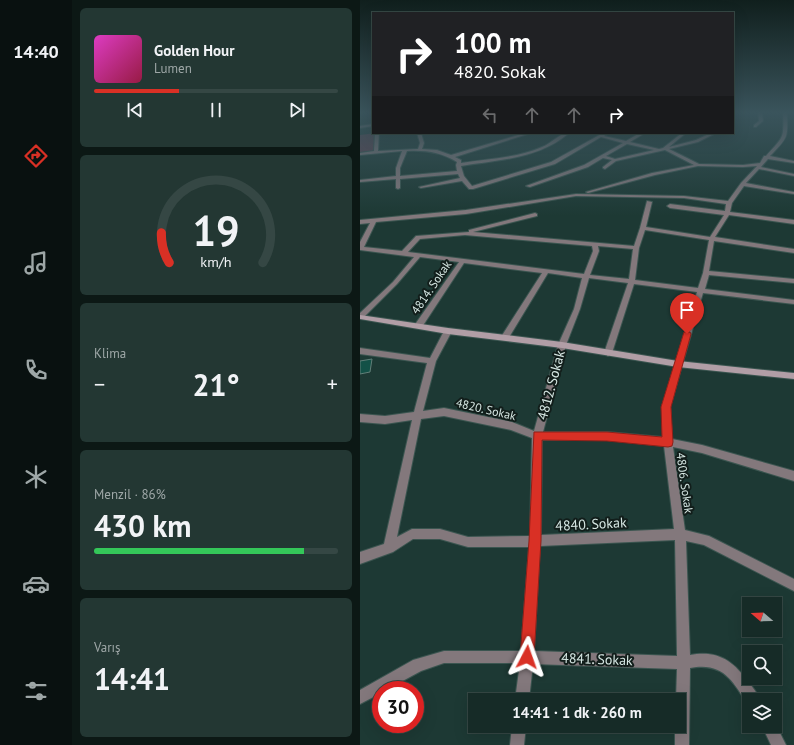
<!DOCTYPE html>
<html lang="tr">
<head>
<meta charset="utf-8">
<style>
  :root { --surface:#162b27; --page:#233733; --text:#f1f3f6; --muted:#9ea7a7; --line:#354744; --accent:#d93025 }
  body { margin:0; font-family:"PT Sans",sans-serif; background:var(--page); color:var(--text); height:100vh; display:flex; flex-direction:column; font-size:15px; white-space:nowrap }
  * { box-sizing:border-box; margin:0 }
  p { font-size:13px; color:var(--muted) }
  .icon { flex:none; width:22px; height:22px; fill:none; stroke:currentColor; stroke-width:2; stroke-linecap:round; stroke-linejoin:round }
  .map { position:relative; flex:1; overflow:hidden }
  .panel { display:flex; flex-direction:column; gap:8px; padding:8px; background:#0c1815; width:288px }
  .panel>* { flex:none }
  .guide { position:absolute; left:12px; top:12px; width:362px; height:122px; border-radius:0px; box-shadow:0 4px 16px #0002,0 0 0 1px var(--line); background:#202124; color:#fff; overflow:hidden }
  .needle { width:26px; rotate:289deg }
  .controls { position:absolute; left:382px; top:597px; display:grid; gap:8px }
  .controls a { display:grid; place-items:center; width:40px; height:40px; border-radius:0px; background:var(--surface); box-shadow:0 4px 16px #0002,0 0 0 1px var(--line); font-size:20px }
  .speed { position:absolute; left:12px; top:681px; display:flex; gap:8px; font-size:20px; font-weight:700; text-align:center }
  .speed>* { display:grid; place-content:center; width:52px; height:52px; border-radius:50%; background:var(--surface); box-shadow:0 4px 16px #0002,0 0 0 1px var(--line); line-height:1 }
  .speed .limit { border:6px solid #d22; background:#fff; color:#111 }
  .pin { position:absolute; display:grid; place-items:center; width:34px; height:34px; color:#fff; margin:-41px -17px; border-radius:50% 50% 50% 0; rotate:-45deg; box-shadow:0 0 4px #0007 }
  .pin .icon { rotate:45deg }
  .me { position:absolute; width:44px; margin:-22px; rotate:4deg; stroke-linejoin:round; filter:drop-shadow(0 0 3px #0008) }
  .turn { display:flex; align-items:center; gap:14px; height:84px; padding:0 16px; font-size:18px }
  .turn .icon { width:52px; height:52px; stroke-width:2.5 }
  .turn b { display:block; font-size:28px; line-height:34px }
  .lanes { display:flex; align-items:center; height:38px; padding:0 16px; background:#0003; justify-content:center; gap:20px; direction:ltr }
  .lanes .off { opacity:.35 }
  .big { font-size:30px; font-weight:600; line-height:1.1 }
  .panel .widget { flex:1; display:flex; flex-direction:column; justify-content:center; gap:6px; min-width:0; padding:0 14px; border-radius:6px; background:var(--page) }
  .panel .dial { align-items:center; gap:0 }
  .dial svg { height:104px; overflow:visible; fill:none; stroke:var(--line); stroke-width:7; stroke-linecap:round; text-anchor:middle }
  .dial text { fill:var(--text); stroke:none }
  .song { display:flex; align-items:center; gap:12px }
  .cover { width:48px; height:48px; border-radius:6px; background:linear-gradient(135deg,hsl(310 70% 55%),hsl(340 70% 35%)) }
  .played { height:4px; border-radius:2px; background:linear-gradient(90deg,var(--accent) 35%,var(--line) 35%) }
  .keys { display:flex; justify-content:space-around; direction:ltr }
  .heat { display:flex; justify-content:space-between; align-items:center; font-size:22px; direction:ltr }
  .charge { height:6px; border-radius:3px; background:linear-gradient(90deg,#34c759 86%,var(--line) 0) }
  .trip { position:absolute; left:108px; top:693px; width:218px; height:40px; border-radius:0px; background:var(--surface); box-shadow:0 4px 16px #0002,0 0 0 1px var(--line); font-weight:600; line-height:40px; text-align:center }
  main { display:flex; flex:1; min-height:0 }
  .dock { display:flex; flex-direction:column; width:72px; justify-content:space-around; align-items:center; background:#091110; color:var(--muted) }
  .dock .icon { width:28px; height:28px }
  .dock .selected { color:var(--accent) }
  .dock b { font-size:18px; color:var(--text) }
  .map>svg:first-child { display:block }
  .green { fill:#623d4e }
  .building { fill:#135147; stroke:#617f78 }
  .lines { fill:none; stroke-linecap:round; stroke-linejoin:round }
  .street-casing { stroke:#3b5550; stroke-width:2 }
  .secondary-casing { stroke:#3b5550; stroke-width:2 }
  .street { fill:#83787c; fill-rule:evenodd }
  .secondary { fill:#b19ea6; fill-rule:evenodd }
  .route { fill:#d93025; stroke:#8d1f18 }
  .labels { text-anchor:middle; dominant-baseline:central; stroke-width:4; stroke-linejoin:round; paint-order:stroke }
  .street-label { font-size:12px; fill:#d6e7e3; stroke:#121e1b }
  .near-street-label { font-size:14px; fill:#d6e7e3; stroke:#121e1b }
</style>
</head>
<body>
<main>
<nav class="dock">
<b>14:40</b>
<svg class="icon selected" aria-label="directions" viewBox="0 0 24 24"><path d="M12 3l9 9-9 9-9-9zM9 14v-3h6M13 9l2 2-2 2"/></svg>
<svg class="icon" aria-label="music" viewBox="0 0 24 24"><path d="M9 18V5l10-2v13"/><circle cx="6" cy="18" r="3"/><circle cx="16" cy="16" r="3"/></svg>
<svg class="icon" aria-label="phone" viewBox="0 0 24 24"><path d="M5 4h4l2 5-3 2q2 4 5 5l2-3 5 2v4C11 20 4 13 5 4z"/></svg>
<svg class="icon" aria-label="climate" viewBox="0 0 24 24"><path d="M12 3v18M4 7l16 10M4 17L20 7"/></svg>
<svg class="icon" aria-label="car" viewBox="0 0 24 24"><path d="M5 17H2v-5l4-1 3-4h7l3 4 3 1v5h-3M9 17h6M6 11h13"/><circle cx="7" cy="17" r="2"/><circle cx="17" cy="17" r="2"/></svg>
<svg class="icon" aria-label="filters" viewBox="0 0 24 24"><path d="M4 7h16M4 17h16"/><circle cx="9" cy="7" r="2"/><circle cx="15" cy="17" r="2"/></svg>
</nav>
<section class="panel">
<div class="widget">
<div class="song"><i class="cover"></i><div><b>Golden Hour</b><p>Lumen</p></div></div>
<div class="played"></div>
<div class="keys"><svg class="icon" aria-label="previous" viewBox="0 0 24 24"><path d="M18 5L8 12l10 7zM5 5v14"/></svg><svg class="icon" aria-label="pause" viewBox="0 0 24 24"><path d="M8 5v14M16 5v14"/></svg><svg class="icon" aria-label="next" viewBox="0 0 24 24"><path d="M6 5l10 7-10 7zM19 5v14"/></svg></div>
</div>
<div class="widget dial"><svg viewBox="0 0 100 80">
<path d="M14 69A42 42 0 1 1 86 69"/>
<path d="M14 69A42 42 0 0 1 8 46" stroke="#d93025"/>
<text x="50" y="56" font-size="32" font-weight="700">19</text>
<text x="50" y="72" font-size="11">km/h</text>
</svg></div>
<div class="widget"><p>Klima</p>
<div class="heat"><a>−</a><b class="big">21°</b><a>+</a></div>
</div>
<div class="widget"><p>Menzil · 86%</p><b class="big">430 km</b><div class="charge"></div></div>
<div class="widget"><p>Varış</p><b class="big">14:41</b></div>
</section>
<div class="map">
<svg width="434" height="745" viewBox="0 0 434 745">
  <rect width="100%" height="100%" fill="#1d3934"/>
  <path class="green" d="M16,133L15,151L0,152V135Z"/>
  <path class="building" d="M12,359L10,372L0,374V361Z"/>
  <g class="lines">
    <defs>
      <path id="street" d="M398,112H402L403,121L396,127H394V125L399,121Z
        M423,112H427C428,139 428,137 410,156L434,161V163L408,159L401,167L434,174V176L399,169L386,183L434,192V194L384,186L372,203L370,212L434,220V224L369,215L355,237L434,249V253L354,241L349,271L434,279V283L349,275L345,289L434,300V304L343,293L310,407L312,439L342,445L434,471V481L342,453L313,447L325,530L349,536L434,579V591L344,545L326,541L330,655C357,650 373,660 388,682C393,687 397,693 400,700H389L388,705C372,680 363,662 330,668L329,745H315V726H319V700H316L317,669L173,664L169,700H155L160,663H84L61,671L26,690H21V693L0,704V690L53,660L84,651H161L169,547H108L80,539H53L33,552L0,564V552L24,544L52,420L25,424L0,422V414L25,416L54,412L67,363L0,354V348L70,358L85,329H91L92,331L76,361L63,411L84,408L152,422L174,431L198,345L214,309L222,278L188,273L148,339L145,340L141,337L182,273L104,263L62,327H56L55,325L56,323L99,262L60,257L37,284L2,319H0V313L33,282L54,257L0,250V242L10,223L0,224V220L106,210L216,194L324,196L368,201L381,183L397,166L383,167L338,166L295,175L228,193L226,192L292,173L334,165L305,150L256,161L245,169L243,168V167L252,160L243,158L228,167L170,187L166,186L224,165L263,143L241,137L195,164L113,189H109L102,181L61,188L59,187L100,178L98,174L40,179V188L38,189L36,188V179L0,182V180L36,176V168L42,151L0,155V153L14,151L15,133H19L18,151L58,149L60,143L57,133H61L64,143L62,149L77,150L91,155L165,133H171L95,157L101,160V163C127,159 157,158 182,147C191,144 199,133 209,133C179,159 138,160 101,166L104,176L112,186L191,162L243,133H248L244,136L266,141L280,133H285L270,142L299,149L303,148L322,133H326L309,147L336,140L351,133H356L338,142L309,149L339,164L383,165L400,163L404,156H406C424,136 424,139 423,112ZM267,144L294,150L255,159L246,156ZM47,151C65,150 81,152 97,162L96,165L97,171L40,176V168ZM216,196L324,198L366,204L365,211L310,204L307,206L310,208L364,215L350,237L286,227L292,202L287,201L280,228L274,246L113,232L177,216V214L175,213L109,230V232L56,236L42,251L4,247L16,222L106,214ZM285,230L349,240L343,273L338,288L275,280L279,248ZM105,235L232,246L233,251L224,274L48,252L60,239ZM238,246L273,249L269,279L230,275L239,251ZM229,278L268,283L244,353L248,356L252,353L274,284L337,292L302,407L303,437L247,432H183L206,345L220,309ZM84,416L151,430L172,438L170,536L108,537L80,529H52L37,537L61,419ZM182,440H247L304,446L314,529L181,535ZM315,540L317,656L174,651L180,546Z
        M13,124V126L0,128V126Z
        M415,723L426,745H411L402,726H415Z
        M152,726H166L164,745H150Z"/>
      <path id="secondary" d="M0,315L88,328L202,342L318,361L434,373V379L318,367L202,348L88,334L0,319Z"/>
    </defs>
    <use href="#street" class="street-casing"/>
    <use href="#secondary" class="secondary-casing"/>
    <use href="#street" class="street"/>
    <use href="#secondary" class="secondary"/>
  </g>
  <linearGradient id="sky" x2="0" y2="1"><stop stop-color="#101f1d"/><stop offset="0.52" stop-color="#3a545c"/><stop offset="1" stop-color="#3a545c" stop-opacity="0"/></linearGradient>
  <rect width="434" height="216" fill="url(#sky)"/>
  <path class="route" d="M324,332H330L331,334L311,407L313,442L312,446L308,447L247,441L182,440L181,541L174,657L172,662L167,664L162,662L160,657L169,541L174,432H247L302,437L301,407Z"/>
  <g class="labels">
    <g class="street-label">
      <text transform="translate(71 287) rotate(-56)">4814. Sokak</text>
      <text transform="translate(126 409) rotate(13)">4820. Sokak</text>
      <text transform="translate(325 483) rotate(82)">4806. Sokak</text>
    </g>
    <g class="near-street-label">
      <text transform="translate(191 385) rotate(-75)">4812. Sokak</text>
      <text transform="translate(231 524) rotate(-3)">4840. Sokak</text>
      <text transform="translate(237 659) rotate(2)">4841. Sokak</text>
    </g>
  </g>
</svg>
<div class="controls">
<a><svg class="needle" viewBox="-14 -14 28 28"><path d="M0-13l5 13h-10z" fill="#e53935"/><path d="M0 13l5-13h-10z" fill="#9ea7a7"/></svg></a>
<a><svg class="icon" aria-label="search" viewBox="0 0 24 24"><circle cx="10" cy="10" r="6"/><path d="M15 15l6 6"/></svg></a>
<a><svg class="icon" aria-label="layers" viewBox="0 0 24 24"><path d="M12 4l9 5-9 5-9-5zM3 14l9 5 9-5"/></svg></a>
</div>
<div class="speed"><div class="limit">30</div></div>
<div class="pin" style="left:327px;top:334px;background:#d93025"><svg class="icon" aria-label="arrive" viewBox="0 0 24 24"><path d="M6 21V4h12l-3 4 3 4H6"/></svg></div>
<svg class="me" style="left:167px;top:657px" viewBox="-20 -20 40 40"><path d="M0-17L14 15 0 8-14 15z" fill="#d93025" stroke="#fff" stroke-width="4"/></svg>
<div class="trip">14:41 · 1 dk · 260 m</div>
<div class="guide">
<div class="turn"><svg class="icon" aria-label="right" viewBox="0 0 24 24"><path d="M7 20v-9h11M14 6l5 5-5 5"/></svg><div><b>100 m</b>4820. Sokak</div></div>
<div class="lanes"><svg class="icon off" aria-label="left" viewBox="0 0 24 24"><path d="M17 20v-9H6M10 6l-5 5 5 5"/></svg><svg class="icon off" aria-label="ahead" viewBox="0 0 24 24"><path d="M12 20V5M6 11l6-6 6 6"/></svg><svg class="icon off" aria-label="ahead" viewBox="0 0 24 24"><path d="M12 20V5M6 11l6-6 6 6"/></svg><svg class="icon" aria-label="right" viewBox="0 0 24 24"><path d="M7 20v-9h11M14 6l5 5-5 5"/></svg></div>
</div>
</div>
</main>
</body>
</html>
